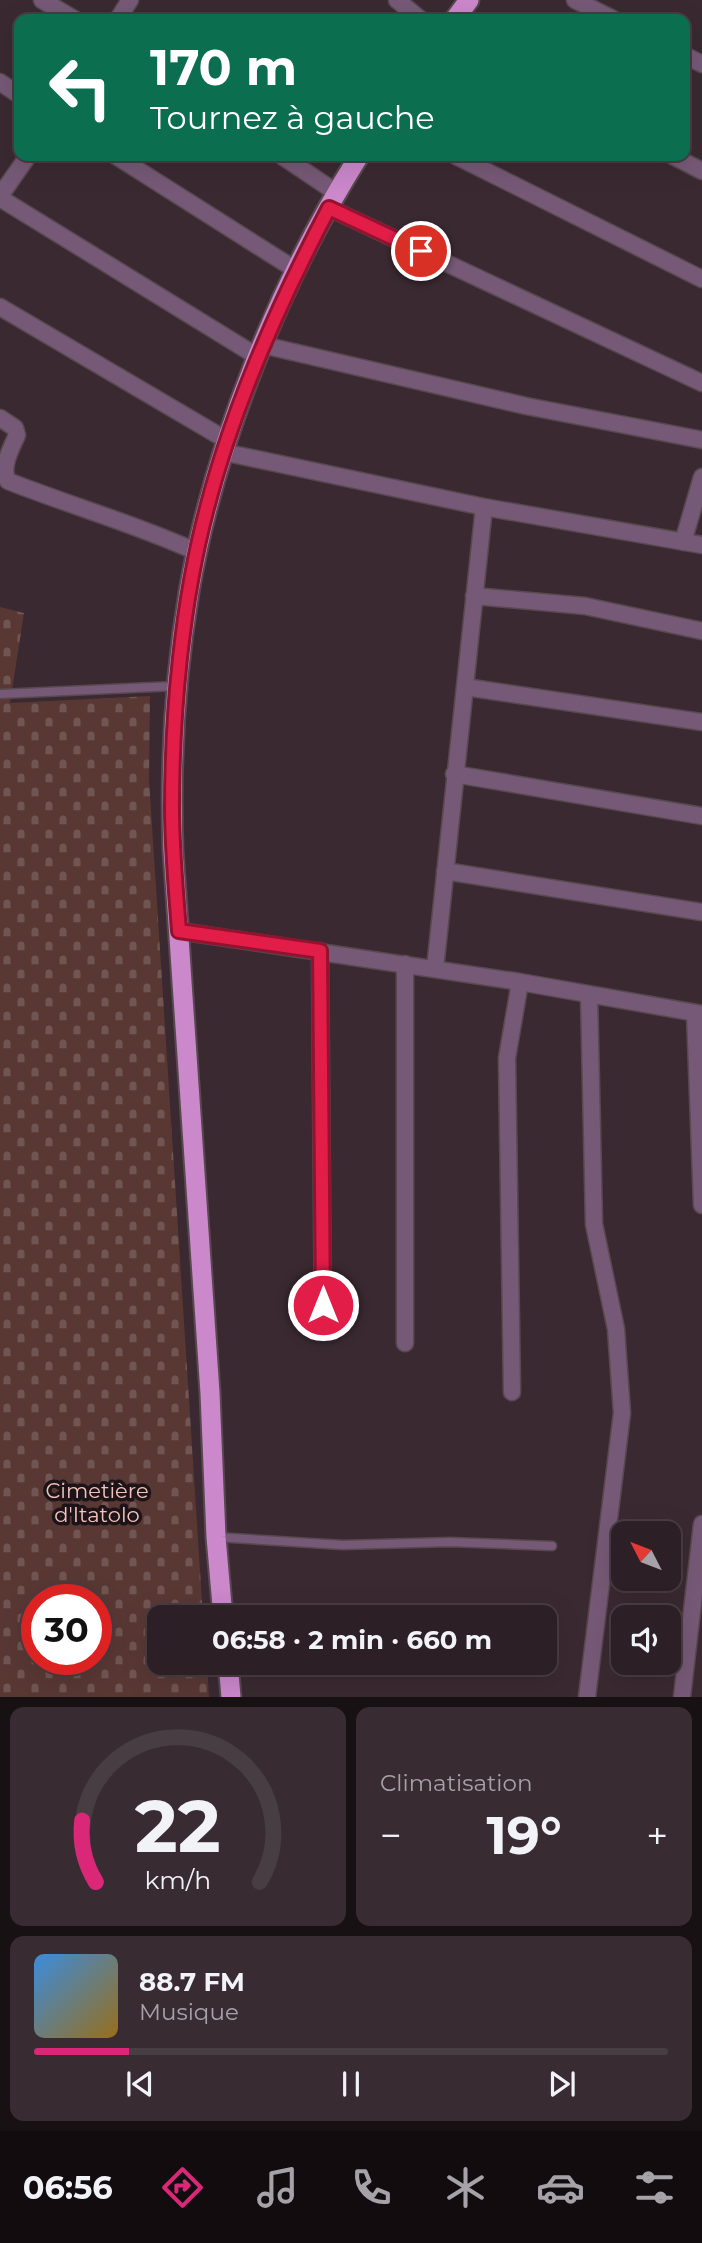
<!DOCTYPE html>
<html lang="fr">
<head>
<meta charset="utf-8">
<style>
  :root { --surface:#2c1f25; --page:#382c32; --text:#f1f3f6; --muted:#a6a2a7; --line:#483d42; --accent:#db2777 }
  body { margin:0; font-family:Montserrat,sans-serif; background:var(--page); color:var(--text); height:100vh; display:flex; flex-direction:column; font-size:26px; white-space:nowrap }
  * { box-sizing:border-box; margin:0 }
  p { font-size:23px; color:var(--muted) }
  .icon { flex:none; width:38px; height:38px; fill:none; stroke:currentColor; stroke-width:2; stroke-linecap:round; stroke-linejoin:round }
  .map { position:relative; height:1697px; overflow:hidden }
  .details { display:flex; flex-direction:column; gap:10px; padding:10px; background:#181114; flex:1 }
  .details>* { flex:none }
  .guide { position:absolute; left:14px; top:14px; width:676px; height:147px; border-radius:14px; box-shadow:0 7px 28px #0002,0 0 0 2px var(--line); background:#0b6e4f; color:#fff; overflow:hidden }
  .needle { width:46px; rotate:312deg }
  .tools { position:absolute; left:611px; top:1521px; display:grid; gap:14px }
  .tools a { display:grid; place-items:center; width:70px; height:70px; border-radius:14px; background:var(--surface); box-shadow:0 7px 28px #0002,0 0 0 2px var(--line); font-size:35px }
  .speed { position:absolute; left:21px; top:1584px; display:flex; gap:14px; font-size:35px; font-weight:700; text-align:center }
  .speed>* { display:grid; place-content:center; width:91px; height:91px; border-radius:50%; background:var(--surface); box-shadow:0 7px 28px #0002,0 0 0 2px var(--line); line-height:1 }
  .speed .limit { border:10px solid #d22; background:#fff; color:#111 }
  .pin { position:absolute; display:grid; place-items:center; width:60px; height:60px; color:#fff; margin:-30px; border:4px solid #fff; border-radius:50%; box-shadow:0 2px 7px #0007 }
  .me { position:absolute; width:77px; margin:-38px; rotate:0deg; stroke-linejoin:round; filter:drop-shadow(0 0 5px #0008) }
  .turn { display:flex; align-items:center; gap:24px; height:147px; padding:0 21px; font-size:32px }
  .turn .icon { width:91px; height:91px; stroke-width:2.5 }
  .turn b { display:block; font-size:49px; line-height:60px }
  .big { font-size:52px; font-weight:700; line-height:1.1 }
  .details .tile { flex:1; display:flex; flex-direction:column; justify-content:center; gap:10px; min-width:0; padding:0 24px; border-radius:14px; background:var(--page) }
  .details .dial { align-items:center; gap:0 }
  .dial svg { height:182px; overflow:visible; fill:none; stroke:var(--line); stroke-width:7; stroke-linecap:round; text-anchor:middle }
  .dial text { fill:var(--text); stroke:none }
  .song { display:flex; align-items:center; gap:21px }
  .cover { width:84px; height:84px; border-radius:10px; background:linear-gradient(135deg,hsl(210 70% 55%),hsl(40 70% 35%)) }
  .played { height:7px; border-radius:4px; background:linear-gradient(90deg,var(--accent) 15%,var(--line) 15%) }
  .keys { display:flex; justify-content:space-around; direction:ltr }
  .heat { display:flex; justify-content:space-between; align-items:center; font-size:38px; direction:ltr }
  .details .tiles { flex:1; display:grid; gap:10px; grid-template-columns:1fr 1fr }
  .tile:last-child { grid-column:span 2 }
  .trip { position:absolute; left:147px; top:1605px; width:410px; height:70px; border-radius:14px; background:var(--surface); box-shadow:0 7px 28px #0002,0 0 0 2px var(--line); font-weight:700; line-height:70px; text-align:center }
  .tabs { display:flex; height:112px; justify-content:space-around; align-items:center; background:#120c0f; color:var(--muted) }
  .tabs .icon { width:49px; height:49px }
  .tabs .on { color:var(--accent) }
  .tabs b { font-size:32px; color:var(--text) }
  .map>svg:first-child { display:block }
  .cemetery { fill:url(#cemetery-stones); fill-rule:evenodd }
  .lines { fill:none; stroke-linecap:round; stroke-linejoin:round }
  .service-casing { stroke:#58484f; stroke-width:11 }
  .minor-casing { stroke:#58484f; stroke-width:19 }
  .trunk-casing { stroke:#58484f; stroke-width:23 }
  .service { stroke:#765976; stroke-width:8 }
  .minor { stroke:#765976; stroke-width:16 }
  .trunk { stroke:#cb88cb; stroke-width:19 }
  .route-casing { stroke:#92132f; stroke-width:18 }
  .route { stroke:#e11d48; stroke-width:12 }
  .labels { text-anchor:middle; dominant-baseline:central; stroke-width:7; stroke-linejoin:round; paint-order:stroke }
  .park-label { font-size:21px; fill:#f6c3bc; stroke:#1c1418 }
</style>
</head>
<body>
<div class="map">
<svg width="702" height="1697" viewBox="0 0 702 1697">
  <defs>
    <pattern id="cemetery-stones" width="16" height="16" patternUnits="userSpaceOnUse" patternTransform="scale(1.75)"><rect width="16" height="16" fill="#593834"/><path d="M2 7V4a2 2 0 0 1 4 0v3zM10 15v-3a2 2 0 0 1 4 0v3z" fill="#715552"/></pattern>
  </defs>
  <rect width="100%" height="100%" fill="#3a2931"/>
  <path class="cemetery" d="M0,607L24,613L10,703L150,696L149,779L203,1617H159V1662L207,1663L209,1697H0ZM37,1600H96V1659H37Z"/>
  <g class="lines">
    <defs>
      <path id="service" d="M0,694L176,686
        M216,1537L343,1545L450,1542L552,1546"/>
      <path id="minor" d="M42,0L74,19
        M397,0L420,19
        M575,0L613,19
        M118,19L130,0
        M684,55L702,64
        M0,82L19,95
        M116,156L296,270
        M282,156L337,193
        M456,156L702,279
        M673,156L702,171
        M0,196L28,156
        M0,198L258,357
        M329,208L702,383
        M0,307L228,441
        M263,345L526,406L702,440
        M0,418L15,428L17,435C11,449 0,468 8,481C71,506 136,524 197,552
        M223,452L484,507L702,545
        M683,542L702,477
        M474,596L585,606L702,631
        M465,687L702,722
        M454,774L702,816
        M445,871L702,912
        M179,931L520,982L702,1014
        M320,951L323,1332
        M435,969L484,507
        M695,1013L702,1205
        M405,1343V964
        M512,1392L507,1058L520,982
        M587,1697L622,1413L616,1329L594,1224L589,994
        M682,1697L702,1524"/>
      <path id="trunk" d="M455,19L469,0
        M223,1617L216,1537L210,1393L173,850C170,764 175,676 189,592C214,445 280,281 359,156
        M228,1662L231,1697"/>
    </defs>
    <use href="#service" class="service-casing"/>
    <use href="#minor" class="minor-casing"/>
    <use href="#trunk" class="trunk-casing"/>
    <use href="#service" class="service"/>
    <use href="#minor" class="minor"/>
    <use href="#trunk" class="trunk"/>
  </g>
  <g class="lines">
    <defs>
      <path id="route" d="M323,1305L320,951L179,931C176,890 172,849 172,808C172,711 182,602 207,508C234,403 279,303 329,208L421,251"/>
    </defs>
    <use href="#route" class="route-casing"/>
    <use href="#route" class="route"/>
  </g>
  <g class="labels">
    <g class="park-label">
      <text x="97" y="1490">Cimetière<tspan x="97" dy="24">d'Itatolo</tspan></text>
    </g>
  </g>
</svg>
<div class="tools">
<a><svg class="needle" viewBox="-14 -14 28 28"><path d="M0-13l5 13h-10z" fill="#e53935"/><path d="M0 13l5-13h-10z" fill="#a6a2a7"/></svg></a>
<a><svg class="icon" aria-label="sound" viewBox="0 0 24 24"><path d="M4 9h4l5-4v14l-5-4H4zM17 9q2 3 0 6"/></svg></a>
</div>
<div class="speed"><div class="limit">30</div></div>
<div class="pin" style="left:421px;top:251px;background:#d93025"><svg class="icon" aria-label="arrive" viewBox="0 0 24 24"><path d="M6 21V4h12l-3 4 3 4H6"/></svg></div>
<svg class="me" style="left:323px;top:1305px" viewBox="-20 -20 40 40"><circle r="17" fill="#e11d48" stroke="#fff" stroke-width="3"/><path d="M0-11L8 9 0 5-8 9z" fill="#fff"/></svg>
<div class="trip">06:58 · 2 min · 660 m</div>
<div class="guide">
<div class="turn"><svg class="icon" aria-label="left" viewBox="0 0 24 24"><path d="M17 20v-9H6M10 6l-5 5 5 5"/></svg><div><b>170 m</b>Tournez à gauche</div></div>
</div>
</div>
<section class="details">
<div class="tiles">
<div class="tile dial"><svg viewBox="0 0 100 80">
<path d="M14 69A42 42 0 1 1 86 69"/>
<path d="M14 69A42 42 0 0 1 8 42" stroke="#db2777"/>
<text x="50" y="56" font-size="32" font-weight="700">22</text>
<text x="50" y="72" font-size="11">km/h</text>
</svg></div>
<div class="tile"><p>Climatisation</p>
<div class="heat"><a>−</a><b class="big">19°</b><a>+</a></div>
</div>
<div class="tile">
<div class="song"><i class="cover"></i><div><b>88.7 FM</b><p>Musique</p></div></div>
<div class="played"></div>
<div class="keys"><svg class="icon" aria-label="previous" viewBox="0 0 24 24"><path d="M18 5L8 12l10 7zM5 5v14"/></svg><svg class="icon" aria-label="pause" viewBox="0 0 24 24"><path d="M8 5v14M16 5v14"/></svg><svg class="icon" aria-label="next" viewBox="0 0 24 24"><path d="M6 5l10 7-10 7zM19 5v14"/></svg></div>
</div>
</div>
</section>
<nav class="tabs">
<b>06:56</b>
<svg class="icon on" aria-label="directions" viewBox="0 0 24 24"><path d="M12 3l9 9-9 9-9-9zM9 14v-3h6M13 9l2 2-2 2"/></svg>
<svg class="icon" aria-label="music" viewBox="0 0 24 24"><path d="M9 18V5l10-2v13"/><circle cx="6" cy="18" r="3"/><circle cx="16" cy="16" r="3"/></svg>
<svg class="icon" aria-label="phone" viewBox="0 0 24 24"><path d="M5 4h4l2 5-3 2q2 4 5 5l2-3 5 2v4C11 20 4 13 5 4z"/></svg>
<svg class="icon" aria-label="climate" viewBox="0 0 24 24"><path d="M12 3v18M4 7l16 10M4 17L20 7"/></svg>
<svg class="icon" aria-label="car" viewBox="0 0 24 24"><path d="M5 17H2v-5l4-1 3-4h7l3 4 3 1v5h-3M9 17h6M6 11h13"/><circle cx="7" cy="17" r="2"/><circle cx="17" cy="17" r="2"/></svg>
<svg class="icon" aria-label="filters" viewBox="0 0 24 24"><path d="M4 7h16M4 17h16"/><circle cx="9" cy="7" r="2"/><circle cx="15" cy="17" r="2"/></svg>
</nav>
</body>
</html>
